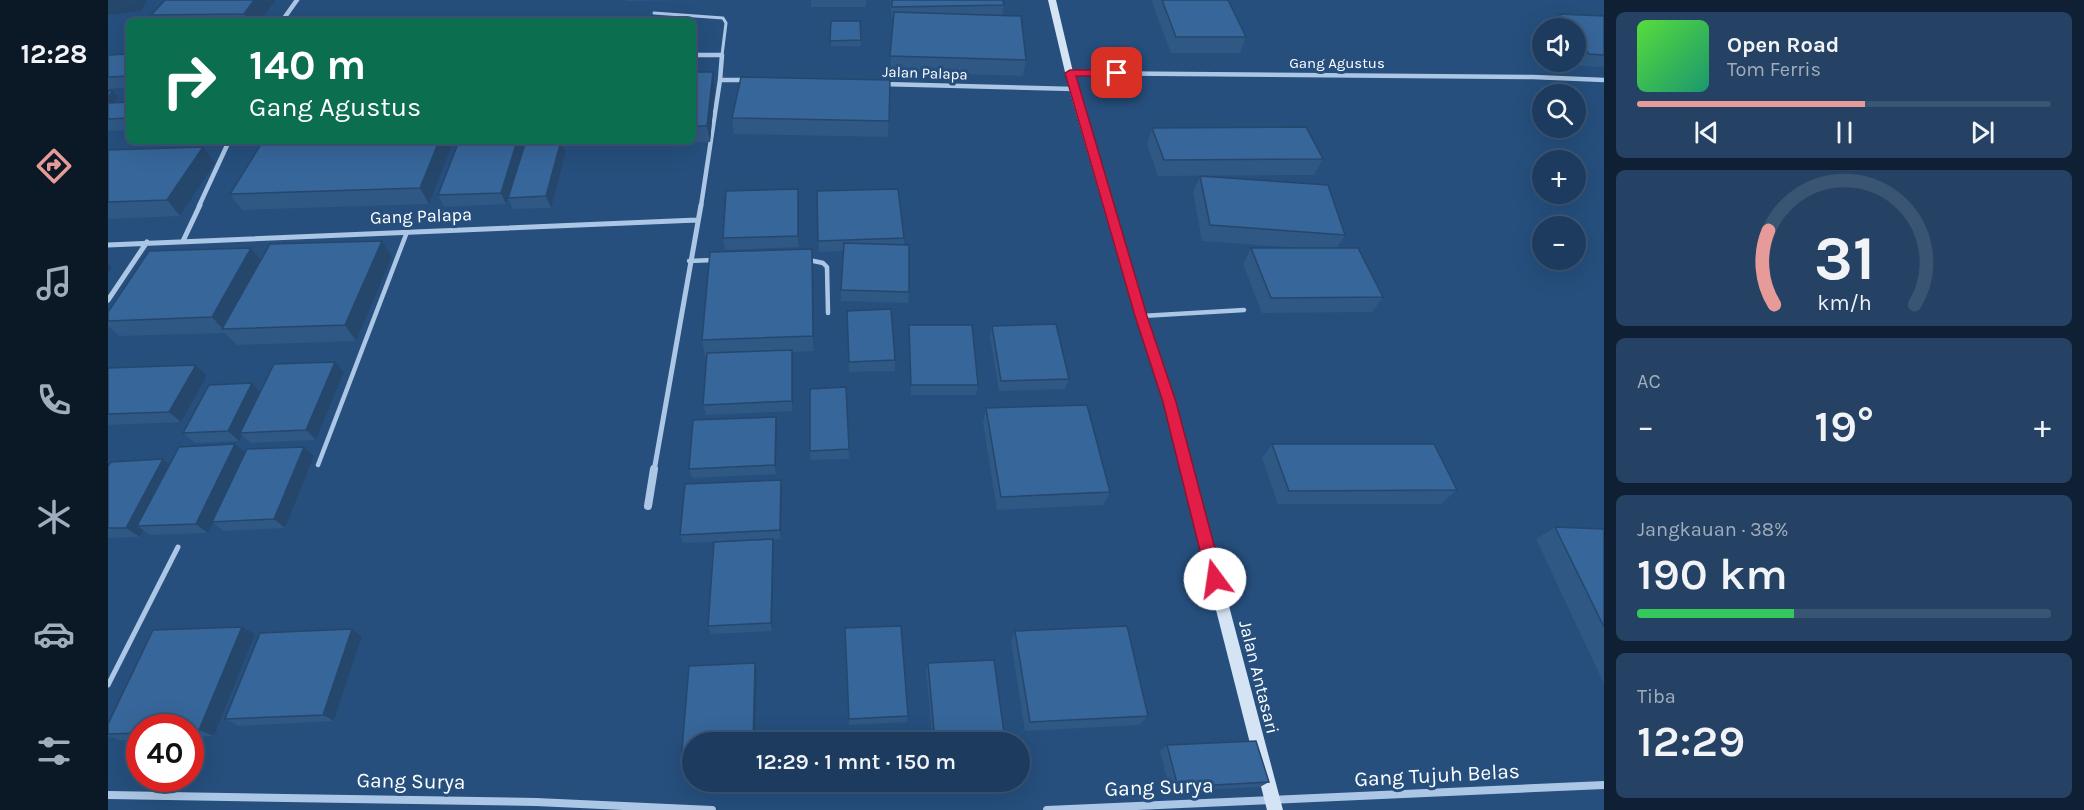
<!DOCTYPE html>
<html lang="id">
<head>
<meta charset="utf-8">
<style>
  :root { --surface:#1c3b5e; --page:#254264; --text:#f1f3f6; --muted:#a0adbc; --line:#3a5573; --accent:#e69b98 }
  body { margin:0; font-family:Karla,sans-serif; background:var(--page); color:var(--text); height:100vh; display:flex; flex-direction:column; font-size:22px; white-space:nowrap }
  * { box-sizing:border-box; margin:0 }
  p { font-size:20px; color:var(--muted) }
  .icon { flex:none; width:33px; height:33px; fill:none; stroke:currentColor; stroke-width:2; stroke-linecap:round; stroke-linejoin:round }
  .map { position:relative; flex:1; overflow:hidden }
  .panel { display:flex; flex-direction:column; gap:12px; padding:12px; background:#0f2034; width:480px }
  .panel>* { flex:none }
  .banner { position:absolute; left:18px; top:18px; width:570px; height:126px; border-radius:9px; box-shadow:0 6px 24px #0002,0 0 0 2px var(--line); background:#0b6e4f; color:#fff; overflow:hidden }
  .buttons { position:absolute; left:1424px; top:18px; display:grid; gap:12px }
  .buttons a { display:grid; place-items:center; width:54px; height:54px; border-radius:50%; background:var(--surface); box-shadow:0 6px 24px #0002,0 0 0 2px var(--line); font-size:30px }
  .speed { position:absolute; left:18px; top:714px; display:flex; gap:12px; font-size:30px; font-weight:700; text-align:center }
  .speed>* { display:grid; place-content:center; width:78px; height:78px; border-radius:50%; background:var(--surface); box-shadow:0 6px 24px #0002,0 0 0 2px var(--line); line-height:1 }
  .speed .limit { border:9px solid #d22; background:#fff; color:#111 }
  .pin { position:absolute; display:grid; place-items:center; width:51px; height:51px; color:#fff; margin:-26px; border-radius:12px; box-shadow:0 3px 9px #0006 }
  .me { position:absolute; width:66px; margin:-33px; rotate:346deg; stroke-linejoin:round; filter:drop-shadow(0 0 4px #0008) }
  .turn { display:flex; align-items:center; gap:21px; height:126px; padding:0 24px; font-size:27px }
  .turn .icon { width:78px; height:78px; stroke-width:2.5 }
  .turn b { display:block; font-size:42px; line-height:51px }
  .big { font-size:45px; font-weight:600; line-height:1.1 }
  .panel .widget { flex:1; display:flex; flex-direction:column; justify-content:center; gap:9px; min-width:0; padding:0 21px; border-radius:9px; background:var(--page) }
  .panel .dial { align-items:center; gap:0 }
  .dial svg { height:156px; overflow:visible; fill:none; stroke:var(--line); stroke-width:7; stroke-linecap:round; text-anchor:middle }
  .dial text { fill:var(--text); stroke:none }
  .song { display:flex; align-items:center; gap:18px }
  .cover { width:72px; height:72px; border-radius:9px; background:linear-gradient(135deg,hsl(110 70% 55%),hsl(160 70% 35%)) }
  .played { height:6px; border-radius:3px; background:linear-gradient(90deg,var(--accent) 55%,var(--line) 55%) }
  .keys { display:flex; justify-content:space-around; direction:ltr }
  .heat { display:flex; justify-content:space-between; align-items:center; font-size:33px; direction:ltr }
  .charge { height:9px; border-radius:4px; background:linear-gradient(90deg,#34c759 38%,var(--line) 0) }
  .trip { position:absolute; left:574px; top:732px; width:348px; height:60px; border-radius:30px; background:var(--surface); box-shadow:0 6px 24px #0002,0 0 0 2px var(--line); font-weight:600; line-height:60px; text-align:center }
  main { display:flex; flex:1; min-height:0 }
  .tabs { display:flex; flex-direction:column; width:108px; justify-content:space-around; align-items:center; background:#0b1826; color:var(--muted) }
  .tabs .icon { width:42px; height:42px }
  .tabs .on { color:var(--accent) }
  .tabs b { font-size:27px; color:var(--text) }
  .map>svg:first-child { display:block }
  .lines { fill:none; stroke-linecap:round; stroke-linejoin:round }
  .lane-far2 { stroke:#acc7e5; stroke-width:3 }
  .lane-far1 { stroke:#acc7e5; stroke-width:4.5 }
  .lane { stroke:#acc7e5; stroke-width:5 }
  .street-far2 { stroke:#acc7e5; stroke-width:4.5 }
  .street-far1 { stroke:#acc7e5; stroke-width:5 }
  .street { stroke:#acc7e5; stroke-width:8 }
  .secondary { fill:#d5e4f5; fill-rule:evenodd }
  .wall { fill:#2f5884 }
  .shaded-wall { fill:#26476c }
  .building { fill:#37669a; stroke:#26476c; stroke-width:1.5 }
  .route { fill:#e11d48; stroke:#92132f; stroke-width:1.5 }
  .labels { text-anchor:middle; dominant-baseline:central; stroke-width:6; stroke-linejoin:round; paint-order:stroke }
  .far-street-label { font-size:15px; fill:#fff; stroke:#264f7d }
  .street-label { font-size:18px; fill:#fff; stroke:#264f7d }
  .near-street-label { font-size:21px; fill:#fff; stroke:#264f7d }
</style>
</head>
<body>
<main>
<nav class="tabs">
<b>12:28</b>
<svg class="icon on" aria-label="directions" viewBox="0 0 24 24"><path d="M12 3l9 9-9 9-9-9zM9 14v-3h6M13 9l2 2-2 2"/></svg>
<svg class="icon" aria-label="music" viewBox="0 0 24 24"><path d="M9 18V5l10-2v13"/><circle cx="6" cy="18" r="3"/><circle cx="16" cy="16" r="3"/></svg>
<svg class="icon" aria-label="phone" viewBox="0 0 24 24"><path d="M5 4h4l2 5-3 2q2 4 5 5l2-3 5 2v4C11 20 4 13 5 4z"/></svg>
<svg class="icon" aria-label="climate" viewBox="0 0 24 24"><path d="M12 3v18M4 7l16 10M4 17L20 7"/></svg>
<svg class="icon" aria-label="car" viewBox="0 0 24 24"><path d="M5 17H2v-5l4-1 3-4h7l3 4 3 1v5h-3M9 17h6M6 11h13"/><circle cx="7" cy="17" r="2"/><circle cx="17" cy="17" r="2"/></svg>
<svg class="icon" aria-label="filters" viewBox="0 0 24 24"><path d="M4 7h16M4 17h16"/><circle cx="9" cy="7" r="2"/><circle cx="15" cy="17" r="2"/></svg>
</nav>
<div class="map">
<svg width="1496" height="810" viewBox="0 0 1496 810">
  <rect width="100%" height="100%" fill="#264f7d"/>
  <g class="lines">
    <path class="lane-far2" d="M546,13L615,18L618,23L614,55"/>
    <path class="lane-far1" d="M701,260L715,263L719,267L720,313
      M581,261L605,260
      M1034,316L1136,310
      M210,465L299,232"/>
    <path class="lane" d="M0,685L70,547"/>
    <path class="street-far2" d="M174,21L189,0
      M585,55H614L612,80H638
      M962,73L1425,77L1496,80
      M774,84L965,89
      M91,206L121,141
      M593,206L612,80"/>
    <path class="street-far1" d="M75,241L92,205
      M0,245L589,220
      M0,300L39,242
      M546,471L593,205"/>
    <path class="street" d="M540,506L546,469
      M0,795L428,802L604,810
      M939,810L1496,785"/>
    <path class="secondary" d="M940,0H948L969,89L1039,316L1067,402L1175,810H1159L1055,402L1027,316L961,89Z"/>
  </g>
  <path class="wall" d="M168,0L152,21H48L43,15Z
    M519,0H577L519,1Z
    M703,0H758V7H703Z
    M782,0H895L896,5L894,15L918,60L915,76L782,72L785,18H784Z
    M1043,0H1120L1138,37L1132,53H1063Z
    M1451,14L1496,16V67L1472,66L1467,58V28H1446L1443,25Z
    M723,21H752L753,46H723Z
    M21,54V87L0,89V55Z
    M585,72L607,88L602,142L456,146L458,152L443,208L405,209L400,198L418,141H585Z
    M782,80L780,137L626,134L624,118Z
    M0,91L10,97L5,103L21,102V130L0,131Z
    M1044,128L1215,159L1206,175L1050,176L1039,144Z
    M155,141H341L344,146L321,204L134,210L122,194Z
    M417,142L398,204L336,207L330,195Z
    M0,150L107,163L72,216L0,219Z
    M1092,176L1237,235L1229,248L1275,297L1264,312L1154,313L1135,264L1143,248H1191L1094,241L1085,192Z
    M709,191L796,238V245L801,292L800,303L733,301V290L735,251L711,252Z
    M691,201V247L617,250L615,238Z
    M143,248L153,260L284,257L248,341L129,345L117,333L11,336L0,326V312Z
    M704,249L706,351L684,352L685,411L598,415L595,405L599,355L597,356L594,340Z
    M739,311L787,360V371L741,372Z
    M801,325L870,385L868,395H803L801,336Z
    M884,326L961,379L957,389L891,391L882,337Z
    M227,362L236,372L208,440L143,443L134,435L131,441L87,443L75,433L152,392Z
    M88,365L99,376L73,422L0,425V368Z
    M738,387L741,459L703,460L702,451Z
    M878,408L1002,492L995,505L889,510L875,423Z
    M669,427L668,474L584,478L581,469Z
    M127,444L137,453L196,447L206,456L177,528L116,531L105,523L100,533L43,535L35,530L32,537L0,538V466L55,459L62,464Z
    M1164,444L1349,490L1333,504H1170L1154,458Z
    M674,490L673,539L665,540L666,548L664,631L603,634L600,626L605,542L575,543L572,535Z
    M1447,527L1496,529V684L1428,539Z
    M134,627L147,634L106,736L82,737V728H32V740H12L0,736V724Z
    M737,628L800,716L799,722L741,725Z
    M244,629L254,636L226,721L131,726L117,719Z
    M907,631L1040,716L1031,725L917,731L903,642Z
    M647,663L649,670L647,742H585V767H577L573,762L581,666Z
    M820,663L897,741L896,742H825L818,670Z
    M1059,745L1161,782L1152,787L1062,791L1052,751Z"/>
  <path class="shaded-wall" d="M0,0H39L33,11L0,15Z
    M146,0H168L152,21H140L136,14Z
    M605,72L607,88L602,142L599,126Z
    M5,91L10,97L0,110V97Z
    M331,141H341L344,146L321,204L312,188Z
    M409,141H416L417,142L398,204L393,193Z
    M453,141L458,152L443,208L438,196Z
    M95,147L107,163L72,216L59,200Z
    M690,189L691,201V247L690,236Z
    M274,241L284,257L248,341L237,325Z
    M143,248L156,264L115,329L104,317Z
    M704,249L705,264L706,351L705,336Z
    M0,264L4,268L0,273Z
    M684,350L685,361V411L684,401Z
    M227,362L236,372L208,440L198,430Z
    M88,365L99,376L73,422L61,412Z
    M144,383L154,394L132,433L134,435L131,441L120,431Z
    M668,417L669,427L668,474L667,465Z
    M127,444L138,454L104,522L105,523L100,533L88,524Z
    M196,447L206,456L177,528L166,519Z
    M55,459L68,469L29,526L35,530L32,537L18,528Z
    M673,480L674,490L673,539L672,530Z
    M665,539L666,548L664,631L663,623Z
    M134,627L147,634L106,736L91,730Z
    M244,629L254,636L226,721L215,715Z
    M647,663L649,670L647,742H645Z"/>
  <path class="building" d="M57,0H146L136,14L43,15Z
    M784,0H895L896,5L784,7Z
    M1054,0H1120L1138,37H1068Z
    M786,12L913,16L918,60L782,56Z
    M1451,14L1496,16V55L1481,54L1467,35V28H1462Z
    M353,17L351,21H278L280,18Z
    M723,21H752L753,40L722,41Z
    M21,54V76L0,77V55Z
    M585,72H605L599,126H585Z
    M633,77L782,80L781,121L624,118Z
    M0,91H5L0,97Z
    M21,102V118L0,119V103Z
    M1198,127L1215,159L1056,160L1044,128Z
    M155,141H331L312,188L122,194Z
    M351,141H409L393,193L330,195Z
    M418,141H453L438,196L400,198Z
    M95,147L59,200L0,202V150Z
    M1092,176L1220,185L1237,235L1102,225Z
    M690,189V236L615,238L618,191Z
    M790,189L796,238L710,241L709,191Z
    M274,241L237,325L114,329L162,244Z
    M736,243L801,245V292L733,290Z
    M143,248L104,317L0,321V312L41,251Z
    M1143,248H1250L1275,297L1163,298Z
    M704,249L705,336L594,340L602,252Z
    M783,309L787,360L741,362L739,311Z
    M948,324L961,379L893,381L884,326Z
    M801,325H864L870,385H803Z
    M684,350V401L595,405L599,353Z
    M227,362L198,430L132,433L166,364Z
    M88,365L61,412L0,414V368Z
    M144,383L120,431L75,433L101,385Z
    M738,387L741,449L702,451V389Z
    M979,405L1002,492L893,497L878,408Z
    M668,417L667,465L581,469L585,420Z
    M127,444L88,524L29,526L71,447Z
    M1164,444H1326L1349,490L1181,491Z
    M196,447L166,519L104,522L139,449Z
    M55,459L18,528H0V466L3,462Z
    M673,480L672,530L572,535L577,484Z
    M1447,527L1496,529V627Z
    M665,539L663,623L600,626L606,542Z
    M793,626L800,716L741,719L737,628Z
    M1019,626L1040,716L922,722L907,631Z
    M134,627L91,730L82,731V728H32V733L0,734V724L45,630Z
    M244,629L215,715L117,719L152,633Z
    M886,660L897,741L871,742H827L820,663Z
    M647,663L645,742H585V761L573,762L581,666Z
    M1148,741L1161,782L1070,787L1059,745Z"/>
  <path class="route" d="M962,70H1009L1014,73L1009,76H968L1039,316L1068,402L1115,579L1113,584L1107,587L1102,584L1099,579L1055,402L1027,316L957,73Z"/>
  <g class="labels">
    <g class="far-street-label">
      <text x="1229" y="63">Gang Agustus</text>
      <text transform="translate(817 73) rotate(2)">Jalan Palapa</text>
    </g>
    <g class="street-label">
      <text transform="translate(313 216) rotate(-2)">Gang Palapa</text>
      <text transform="translate(1151 677) rotate(76)">Jalan Antasari</text>
    </g>
    <g class="near-street-label">
      <text transform="translate(1329 775) rotate(-3)">Gang Tujuh Belas</text>
      <text transform="translate(303 781) rotate(1)">Gang Surya</text>
      <text transform="translate(1051 787) rotate(-2)">Gang Surya</text>
    </g>
  </g>
</svg>
<div class="buttons">
<a><svg class="icon" aria-label="sound" viewBox="0 0 24 24"><path d="M4 9h4l5-4v14l-5-4H4zM17 9q2 3 0 6"/></svg></a>
<a><svg class="icon" aria-label="search" viewBox="0 0 24 24"><circle cx="10" cy="10" r="6"/><path d="M15 15l6 6"/></svg></a>
<a>+</a>
<a>−</a>
</div>
<div class="speed"><div class="limit">40</div></div>
<div class="pin" style="left:1009px;top:73px;background:#d93025"><svg class="icon" aria-label="arrive" viewBox="0 0 24 24"><path d="M6 21V4h12l-3 4 3 4H6"/></svg></div>
<svg class="me" style="left:1107px;top:579px" viewBox="-20 -20 40 40"><circle r="19" fill="#fff"/><path d="M0-13L10 11 0 6-10 11z" fill="#e11d48"/></svg>
<div class="trip">12:29 · 1 mnt · 150 m</div>
<div class="banner">
<div class="turn"><svg class="icon" aria-label="right" viewBox="0 0 24 24"><path d="M7 20v-9h11M14 6l5 5-5 5"/></svg><div><b>140 m</b>Gang Agustus</div></div>
</div>
</div>
<section class="panel">
<div class="widget">
<div class="song"><i class="cover"></i><div><b>Open Road</b><p>Tom Ferris</p></div></div>
<div class="played"></div>
<div class="keys"><svg class="icon" aria-label="previous" viewBox="0 0 24 24"><path d="M18 5L8 12l10 7zM5 5v14"/></svg><svg class="icon" aria-label="pause" viewBox="0 0 24 24"><path d="M8 5v14M16 5v14"/></svg><svg class="icon" aria-label="next" viewBox="0 0 24 24"><path d="M6 5l10 7-10 7zM19 5v14"/></svg></div>
</div>
<div class="widget dial"><svg viewBox="0 0 100 80">
<path d="M14 69A42 42 0 1 1 86 69"/>
<path d="M14 69A42 42 0 0 1 11 31" stroke="#e69b98"/>
<text x="50" y="56" font-size="32" font-weight="700">31</text>
<text x="50" y="72" font-size="11">km/h</text>
</svg></div>
<div class="widget"><p>AC</p>
<div class="heat"><a>−</a><b class="big">19°</b><a>+</a></div>
</div>
<div class="widget"><p>Jangkauan · 38%</p><b class="big">190 km</b><div class="charge"></div></div>
<div class="widget"><p>Tiba</p><b class="big">12:29</b></div>
</section>
</main>
</body>
</html>
